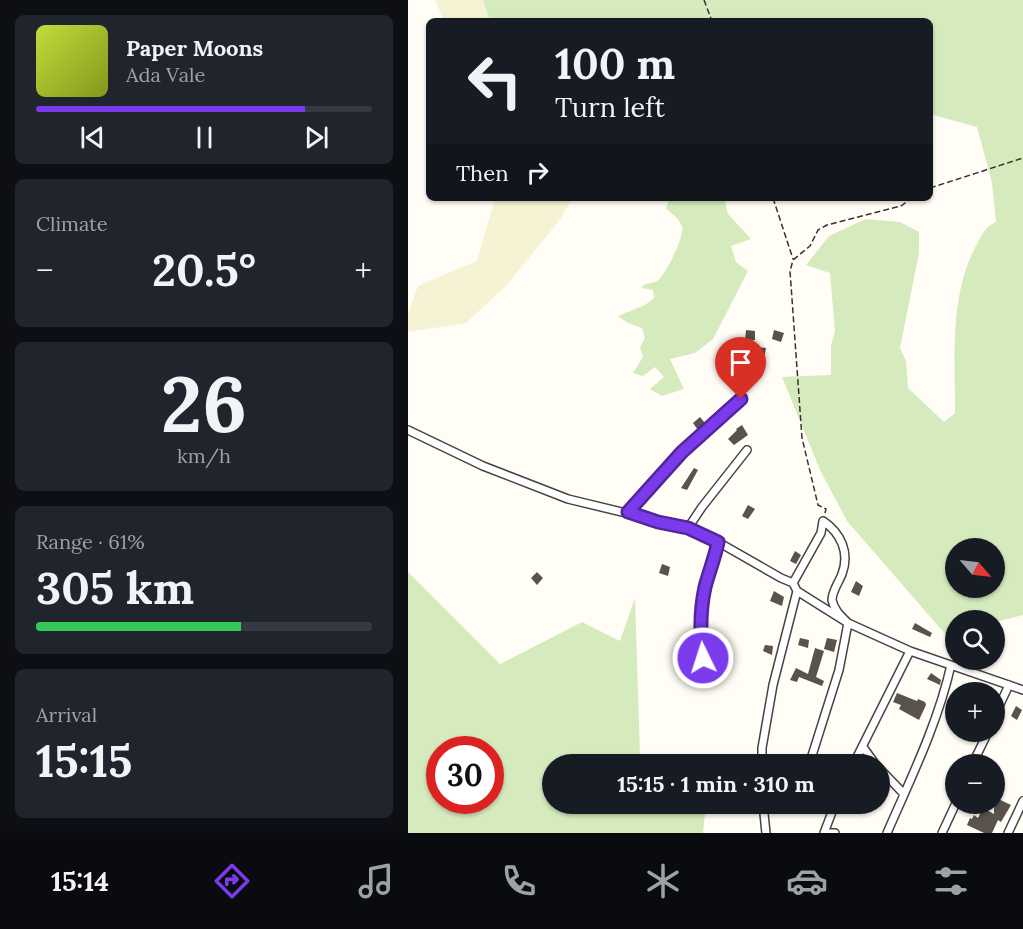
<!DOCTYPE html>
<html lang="en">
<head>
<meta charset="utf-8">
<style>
  :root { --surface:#171b24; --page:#20242c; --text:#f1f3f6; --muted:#9ea1a6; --line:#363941; --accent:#7c3aed }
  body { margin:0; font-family:Lora,serif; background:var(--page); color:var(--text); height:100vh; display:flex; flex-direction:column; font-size:22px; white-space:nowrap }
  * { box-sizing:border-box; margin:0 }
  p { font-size:20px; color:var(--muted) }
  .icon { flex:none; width:33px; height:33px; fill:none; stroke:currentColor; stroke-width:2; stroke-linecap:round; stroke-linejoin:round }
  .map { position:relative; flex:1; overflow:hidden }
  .panel { display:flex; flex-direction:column; gap:15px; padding:15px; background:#0d0f14; width:408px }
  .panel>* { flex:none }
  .top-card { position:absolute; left:18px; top:18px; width:507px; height:183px; border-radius:9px; box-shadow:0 2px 4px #0004; background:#171b24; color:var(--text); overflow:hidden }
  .needle { width:39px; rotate:118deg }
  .fabs { position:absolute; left:537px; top:538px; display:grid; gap:12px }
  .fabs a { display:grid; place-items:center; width:60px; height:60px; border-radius:50%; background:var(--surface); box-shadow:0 2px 4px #0004; font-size:30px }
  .speed { position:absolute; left:18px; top:736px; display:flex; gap:12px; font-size:30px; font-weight:700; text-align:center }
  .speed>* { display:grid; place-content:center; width:78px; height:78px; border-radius:50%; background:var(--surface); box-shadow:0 2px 4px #0004; line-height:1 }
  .speed .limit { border:9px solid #d22; background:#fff; color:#111 }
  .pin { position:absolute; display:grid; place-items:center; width:51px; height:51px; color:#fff; margin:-62px -26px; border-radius:50% 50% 50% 0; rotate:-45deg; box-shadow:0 0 6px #0007 }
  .pin .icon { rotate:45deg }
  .me { position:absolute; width:66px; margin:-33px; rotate:356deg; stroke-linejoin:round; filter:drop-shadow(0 0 4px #0008) }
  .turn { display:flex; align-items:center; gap:21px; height:126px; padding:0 30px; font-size:27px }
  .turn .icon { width:78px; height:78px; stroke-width:2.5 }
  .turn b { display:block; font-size:42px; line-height:51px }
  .then { display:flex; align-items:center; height:57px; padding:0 30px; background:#0003; gap:12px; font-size:22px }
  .big { font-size:45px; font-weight:700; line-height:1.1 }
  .panel .card { flex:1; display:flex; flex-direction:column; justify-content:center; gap:9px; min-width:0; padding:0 21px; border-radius:9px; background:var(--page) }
  .panel .dial { align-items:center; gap:0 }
  .dial b { font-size:78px; line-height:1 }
  .song { display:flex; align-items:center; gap:18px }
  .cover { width:72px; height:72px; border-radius:9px; background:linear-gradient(135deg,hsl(70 70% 55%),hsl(70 70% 35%)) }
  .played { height:6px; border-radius:3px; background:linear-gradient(90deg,var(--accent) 80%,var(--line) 80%) }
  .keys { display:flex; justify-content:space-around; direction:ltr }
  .heat { display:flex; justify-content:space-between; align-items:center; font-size:33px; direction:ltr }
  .charge { height:9px; border-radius:4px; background:linear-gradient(90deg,#34c759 61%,var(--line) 0) }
  .trip { position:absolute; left:134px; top:754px; width:348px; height:60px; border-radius:30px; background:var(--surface); box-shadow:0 2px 4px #0004; font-weight:700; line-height:60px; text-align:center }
  .menu { display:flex; height:96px; justify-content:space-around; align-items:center; background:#090b0e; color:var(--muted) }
  .menu .icon { width:42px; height:42px }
  .menu .on { color:var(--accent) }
  .menu b { font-size:27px; color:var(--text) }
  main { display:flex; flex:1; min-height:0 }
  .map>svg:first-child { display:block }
  .farmland { fill:#f6f3d4 }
  .green { fill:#d5ebbd; fill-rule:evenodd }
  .building { fill:#5a524d }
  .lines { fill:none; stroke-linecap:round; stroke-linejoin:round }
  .minor-casing { stroke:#444; stroke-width:10 }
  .path { stroke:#333; stroke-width:1.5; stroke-dasharray:6 3; stroke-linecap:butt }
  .minor { stroke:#fff; stroke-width:7 }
  .route-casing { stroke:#51269a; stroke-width:15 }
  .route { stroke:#7c3aed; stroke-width:10 }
</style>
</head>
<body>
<main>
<section class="panel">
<div class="card">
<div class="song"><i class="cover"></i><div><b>Paper Moons</b><p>Ada Vale</p></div></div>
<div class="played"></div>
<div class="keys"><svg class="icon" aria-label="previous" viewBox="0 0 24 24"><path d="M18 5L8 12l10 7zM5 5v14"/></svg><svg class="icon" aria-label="pause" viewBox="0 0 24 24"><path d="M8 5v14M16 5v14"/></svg><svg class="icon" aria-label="next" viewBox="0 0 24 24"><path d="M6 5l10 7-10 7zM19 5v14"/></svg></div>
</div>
<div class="card"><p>Climate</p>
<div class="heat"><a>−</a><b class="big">20.5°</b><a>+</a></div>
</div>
<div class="card dial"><b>26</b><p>km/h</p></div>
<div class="card"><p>Range · 61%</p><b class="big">305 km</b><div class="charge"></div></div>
<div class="card"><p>Arrival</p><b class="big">15:15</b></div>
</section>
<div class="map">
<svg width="615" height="833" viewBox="0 0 615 833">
  <rect width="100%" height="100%" fill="#fffdf5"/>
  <path class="farmland" d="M27,0H75L82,21H36Z
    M87,198H164L153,218L99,285L58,323L0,332V314L10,286L69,261Z"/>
  <path class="green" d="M75,0H615V615L587,622L548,621L547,632L538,635L439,521L412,470L374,377L423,375V345L427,332L422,273L398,265L421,236L458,219L492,222L511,232V253L492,348L498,361L500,388L536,422L547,413C547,356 541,293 570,242C574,234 579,225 588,222L584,183L569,127L522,114V21H82ZM548,549H586V588H548Z
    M262,198H316L320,214L343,239L323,246L328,262L340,271L305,339L287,353L262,359L276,389L254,396L242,389L256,377L247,367L235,376L225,373L235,357L232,347L237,338L234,328L220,323L210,316L237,305L246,298L245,290L233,288C238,282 243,284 249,281C258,275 277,235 274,226C271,219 263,213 258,208Z
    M0,572L92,664L174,622L212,641L227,598L232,757L245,765H144V804H298L295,833H0ZM32,750H82V801H32Z"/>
  <path class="building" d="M338,330L347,331V340H337Z
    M366,330L376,333L373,342L364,339Z
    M349,347L358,348L356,358L348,356Z
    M292,417L297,423L290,430L285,423Z
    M334,425L340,435L326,445L320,439L329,430L328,429Z
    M286,468L290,470L279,490L273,488Z
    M340,505L347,509L340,519L334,516Z
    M387,551L393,555L388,564L382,561Z
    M254,564L262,567L260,576L251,573Z
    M129,572L135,578L129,585L123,578Z
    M448,581L455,586L451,596L443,592Z
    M366,591L376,597L374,606L362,601Z
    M507,623L524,633L522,637L504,629Z
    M392,638L401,640L400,648L390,645Z
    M419,638L429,640L426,652L416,649Z
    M357,645L365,646L364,655L355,651Z
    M407,648L416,651L408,677L416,681L414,686L391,677L389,682L382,680L388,668L400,674Z
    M523,673L533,680L532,685L519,679Z
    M489,693L509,701L510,699L517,702L518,705L511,720L491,709L493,705L485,702Z
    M608,706L614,710L609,720L603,716Z
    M586,797L603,805L593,822L590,820L584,833H576L559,825L562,818L564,819L566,815L570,818L575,808L586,814Z"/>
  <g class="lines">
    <defs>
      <path id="minor" d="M0,430L75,466L160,499L280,528L310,542L373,578L385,583L389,591L440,623L502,651L615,690
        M220,512L274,452L333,399
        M280,528L294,507L339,450
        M385,583L413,533L415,521C433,533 442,553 434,574C431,582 424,591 424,600C426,610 433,616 440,623L431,670L401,765
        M295,658C288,612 301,584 310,542
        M586,717L601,685
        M455,747L468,765
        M354,765V748L365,685L389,591
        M445,765L502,651
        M564,765L580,732
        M471,768L496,794
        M355,804L358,833
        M416,833L427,804
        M422,833H427
        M479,833C503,778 530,723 543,665
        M534,833L548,803
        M600,833L615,801"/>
    </defs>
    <use href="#minor" class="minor-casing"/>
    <path class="path" d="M296,0L304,21
      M522,188L615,158
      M365,198L385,259
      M417,513L418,509L410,505L394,438L382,271L385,260L402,246L410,230L419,225L493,206L504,198"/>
    <use href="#minor" class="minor"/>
  </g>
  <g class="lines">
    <defs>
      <path id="route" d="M295,658C292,635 292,610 297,587C301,572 307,557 310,542L280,528L250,522L220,512L274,452L333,399"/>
    </defs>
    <use href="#route" class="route-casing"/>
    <use href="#route" class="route"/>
  </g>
</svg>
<div class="fabs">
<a><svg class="needle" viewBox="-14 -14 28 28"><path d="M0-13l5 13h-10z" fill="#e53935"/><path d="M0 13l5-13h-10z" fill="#9ea1a6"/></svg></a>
<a><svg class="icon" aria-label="search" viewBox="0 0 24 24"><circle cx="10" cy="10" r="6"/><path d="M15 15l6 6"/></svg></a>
<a>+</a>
<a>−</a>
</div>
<div class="speed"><div class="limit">30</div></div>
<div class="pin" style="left:333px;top:399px;background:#d93025"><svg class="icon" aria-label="arrive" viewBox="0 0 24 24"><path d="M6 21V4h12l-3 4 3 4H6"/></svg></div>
<svg class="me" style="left:295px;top:658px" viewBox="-20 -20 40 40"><circle r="17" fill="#7c3aed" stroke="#fff" stroke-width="3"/><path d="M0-11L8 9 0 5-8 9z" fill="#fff"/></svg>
<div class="trip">15:15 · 1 min · 310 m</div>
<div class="top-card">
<div class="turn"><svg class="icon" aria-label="left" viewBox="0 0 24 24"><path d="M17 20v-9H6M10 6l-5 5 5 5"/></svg><div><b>100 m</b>Turn left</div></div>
<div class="then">Then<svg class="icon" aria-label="right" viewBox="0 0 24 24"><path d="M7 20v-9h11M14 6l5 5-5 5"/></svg></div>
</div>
</div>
</main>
<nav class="menu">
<b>15:14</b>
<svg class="icon on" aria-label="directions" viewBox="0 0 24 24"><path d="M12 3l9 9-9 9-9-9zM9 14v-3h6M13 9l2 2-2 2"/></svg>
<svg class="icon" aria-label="music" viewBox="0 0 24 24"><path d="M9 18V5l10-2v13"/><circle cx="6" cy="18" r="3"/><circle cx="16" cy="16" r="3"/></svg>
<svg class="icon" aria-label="phone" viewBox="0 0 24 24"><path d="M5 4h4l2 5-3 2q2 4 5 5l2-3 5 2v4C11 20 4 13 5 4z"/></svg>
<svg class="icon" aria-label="climate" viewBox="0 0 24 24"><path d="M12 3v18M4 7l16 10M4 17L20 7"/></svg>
<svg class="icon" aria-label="car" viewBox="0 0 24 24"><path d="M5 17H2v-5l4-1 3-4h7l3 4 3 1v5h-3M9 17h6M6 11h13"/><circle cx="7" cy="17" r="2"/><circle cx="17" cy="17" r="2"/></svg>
<svg class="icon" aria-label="filters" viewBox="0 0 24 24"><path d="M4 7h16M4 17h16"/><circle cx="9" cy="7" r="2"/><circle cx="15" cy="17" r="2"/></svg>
</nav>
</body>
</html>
